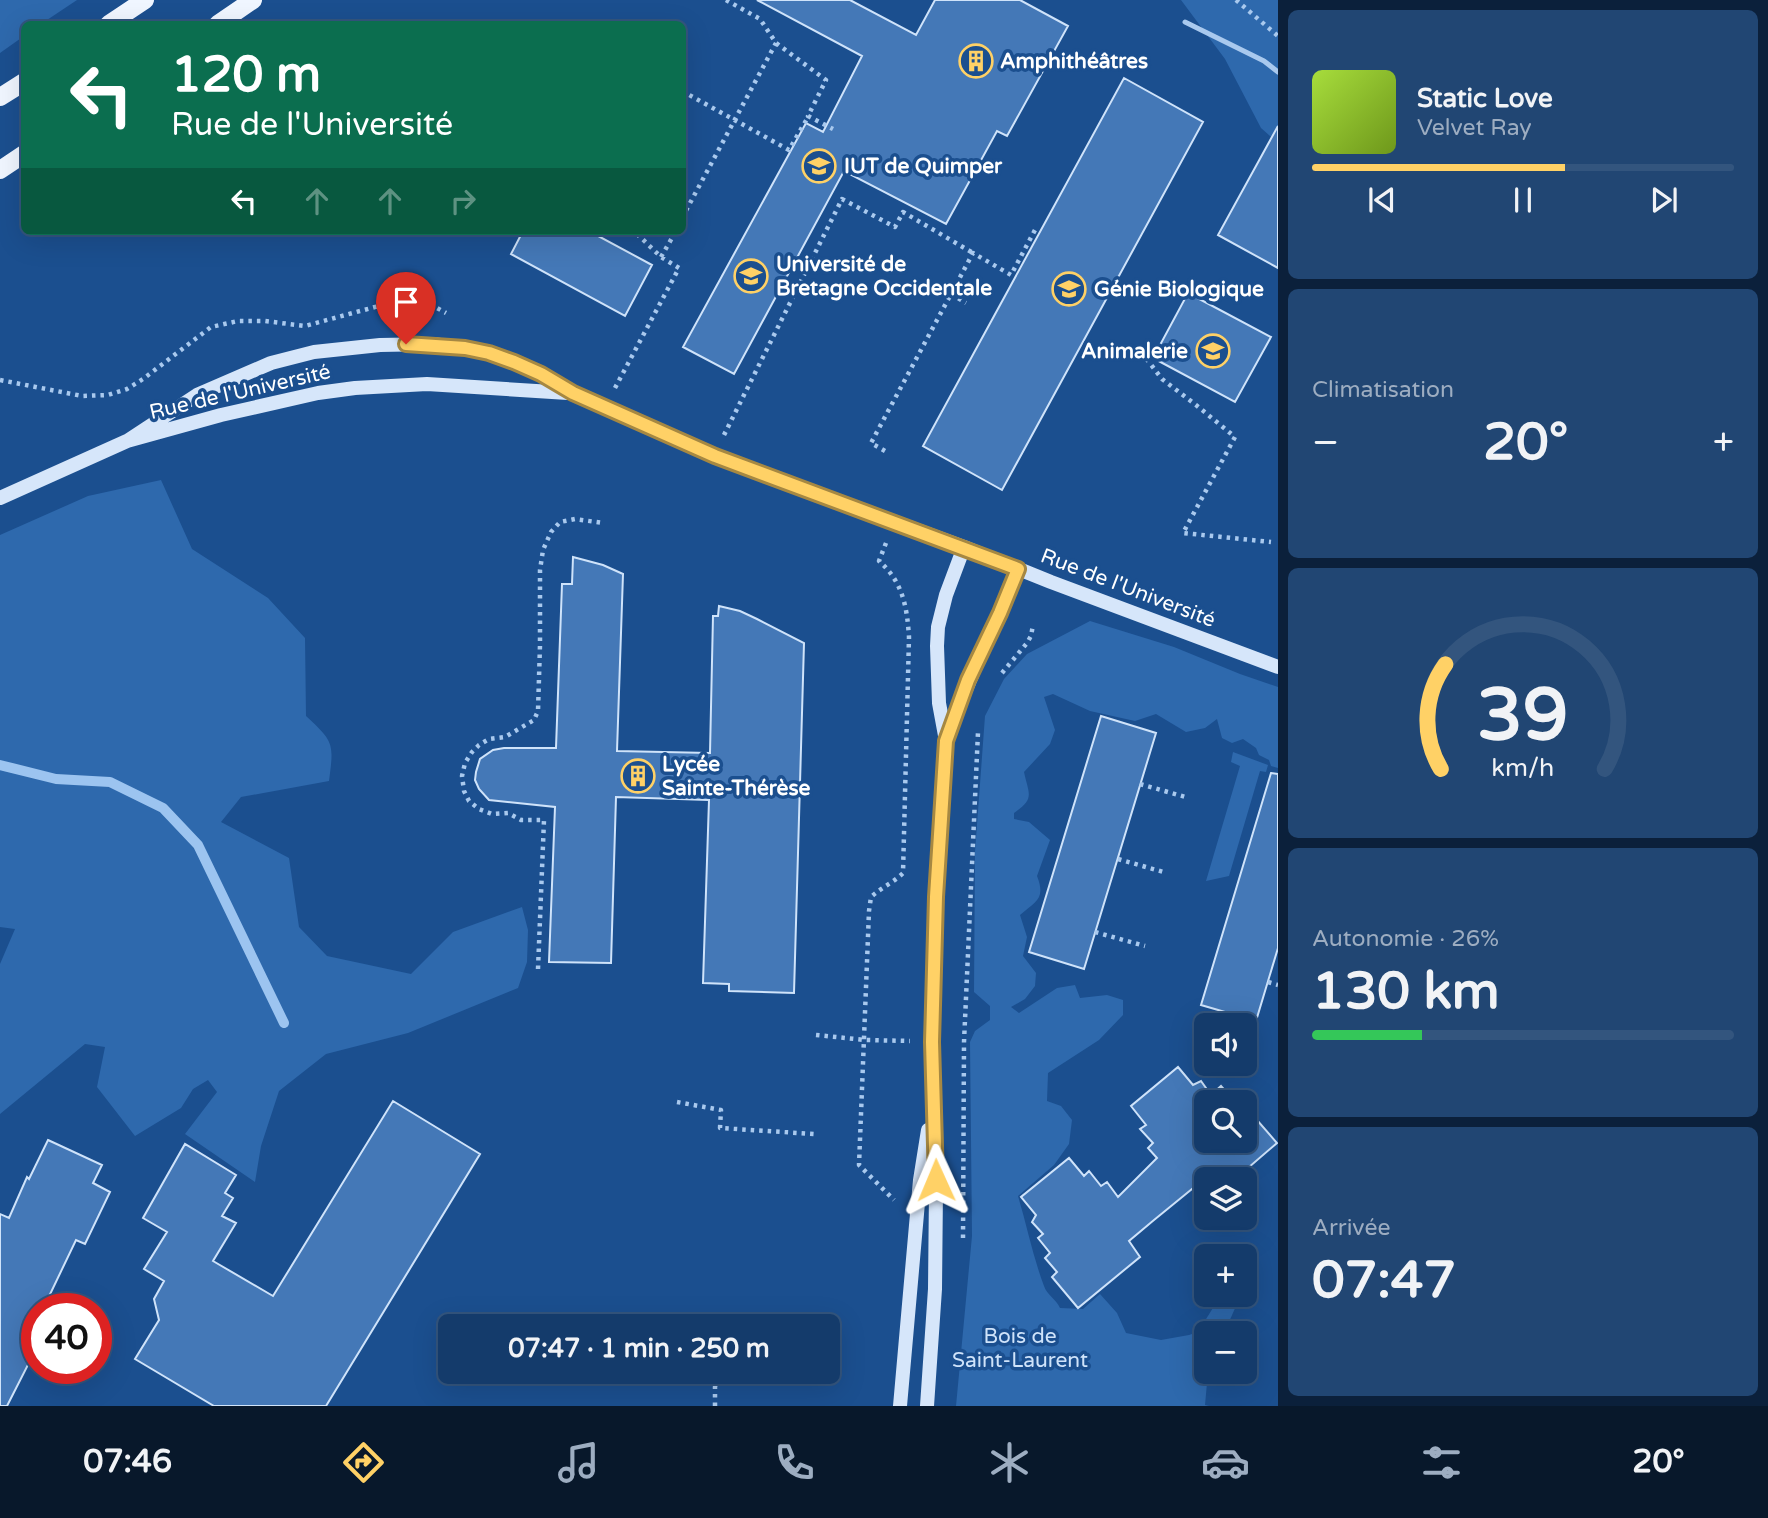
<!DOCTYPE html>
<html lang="fr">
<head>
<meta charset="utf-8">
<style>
  :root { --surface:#143b6b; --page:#214673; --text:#f1f3f6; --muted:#9dadc1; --line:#33557e; --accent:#ffd166 }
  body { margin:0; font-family:"Varela Round",sans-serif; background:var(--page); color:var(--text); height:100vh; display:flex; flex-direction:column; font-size:26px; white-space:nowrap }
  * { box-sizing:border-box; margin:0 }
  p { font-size:23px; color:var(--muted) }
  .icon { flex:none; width:38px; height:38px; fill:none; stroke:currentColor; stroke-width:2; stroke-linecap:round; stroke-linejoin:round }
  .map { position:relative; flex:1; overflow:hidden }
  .side { display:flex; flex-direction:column; gap:10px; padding:10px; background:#0b203b; width:490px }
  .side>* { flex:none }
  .banner { position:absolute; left:21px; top:21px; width:665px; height:214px; border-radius:10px; box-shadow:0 7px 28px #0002,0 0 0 2px var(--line); background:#0b6e4f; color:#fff; overflow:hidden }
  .controls { position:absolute; left:1194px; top:1013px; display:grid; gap:14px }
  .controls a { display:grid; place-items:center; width:63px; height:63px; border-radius:10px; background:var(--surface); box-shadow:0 7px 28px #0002,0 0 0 2px var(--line); font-size:35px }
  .speed { position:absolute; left:21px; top:1293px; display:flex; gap:14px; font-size:35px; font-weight:700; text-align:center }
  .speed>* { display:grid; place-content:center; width:91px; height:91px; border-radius:50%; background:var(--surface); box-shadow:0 7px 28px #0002,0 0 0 2px var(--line); line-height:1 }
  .speed .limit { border:10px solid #d22; background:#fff; color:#111 }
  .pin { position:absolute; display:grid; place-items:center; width:60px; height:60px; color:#fff; margin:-72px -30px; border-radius:50% 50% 50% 0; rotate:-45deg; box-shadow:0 0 7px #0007 }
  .pin .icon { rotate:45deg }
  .me { position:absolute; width:77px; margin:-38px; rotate:359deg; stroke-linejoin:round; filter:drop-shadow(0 0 5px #0008) }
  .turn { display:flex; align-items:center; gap:24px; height:147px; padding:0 35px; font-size:32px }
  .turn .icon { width:91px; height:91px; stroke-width:2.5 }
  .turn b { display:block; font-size:49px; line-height:60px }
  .lanes { display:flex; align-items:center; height:66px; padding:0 35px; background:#0003; justify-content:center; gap:35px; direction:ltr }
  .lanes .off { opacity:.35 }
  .big { font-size:52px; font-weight:800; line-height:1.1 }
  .side .tile { flex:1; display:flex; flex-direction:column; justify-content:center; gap:10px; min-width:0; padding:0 24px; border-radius:10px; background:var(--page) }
  .side .dial { align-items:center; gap:0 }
  .dial svg { height:182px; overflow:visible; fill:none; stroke:var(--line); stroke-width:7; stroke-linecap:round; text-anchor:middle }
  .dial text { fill:var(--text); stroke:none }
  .song { display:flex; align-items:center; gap:21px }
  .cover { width:84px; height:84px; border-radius:10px; background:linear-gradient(135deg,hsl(80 70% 55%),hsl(80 70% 35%)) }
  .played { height:7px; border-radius:4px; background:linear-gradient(90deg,var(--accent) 60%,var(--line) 60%) }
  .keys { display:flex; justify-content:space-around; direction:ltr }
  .heat { display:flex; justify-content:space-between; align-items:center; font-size:38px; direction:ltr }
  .charge { height:10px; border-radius:5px; background:linear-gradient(90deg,#34c759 26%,var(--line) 0) }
  .trip { position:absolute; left:438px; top:1314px; width:402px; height:70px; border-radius:10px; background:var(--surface); box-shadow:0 7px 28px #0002,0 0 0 2px var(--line); font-weight:800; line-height:70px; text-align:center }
  .dock { display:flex; height:112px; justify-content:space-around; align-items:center; background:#08182b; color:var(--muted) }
  .dock .icon { width:49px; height:49px }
  .dock .selected { color:var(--accent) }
  .dock b { font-size:32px; color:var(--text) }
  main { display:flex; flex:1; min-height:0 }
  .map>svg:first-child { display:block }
  .green { fill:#2e69ad }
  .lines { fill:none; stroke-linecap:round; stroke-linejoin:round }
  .stream { stroke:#9cc4f0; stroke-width:10 }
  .building { fill:#4478b7; stroke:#cfe3fa; stroke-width:2 }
  .path { stroke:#a9c9ee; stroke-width:4.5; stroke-dasharray:3.5 5; stroke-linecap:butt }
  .lane { stroke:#a9c9ee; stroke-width:5 }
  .secondary { stroke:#d6e6fa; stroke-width:14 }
  .primary { stroke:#f0f6ff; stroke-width:18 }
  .route-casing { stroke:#a68842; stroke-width:18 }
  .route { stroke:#ffd166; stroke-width:12 }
  .labels { text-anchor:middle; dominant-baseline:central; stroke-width:7; stroke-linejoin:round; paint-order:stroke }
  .poi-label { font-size:21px; font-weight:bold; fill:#fff; stroke:#1b4f8f; text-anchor:start }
  .street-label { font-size:21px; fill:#fff; stroke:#1b4f8f }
  .park-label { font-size:21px; fill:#cfe3fa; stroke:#1b4f8f }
</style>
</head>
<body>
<main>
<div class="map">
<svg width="1278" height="1406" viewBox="0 0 1278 1406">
  <rect width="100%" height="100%" fill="#1b4f8f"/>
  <path class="green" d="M0,0H77L41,24H24V36L0,53Z
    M1181,0H1278V143L1261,128L1225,59Z
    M161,480L192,549L268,598L305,638L306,716C334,742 334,743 329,781L241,797L221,822L289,858L299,927L327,956L411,974L453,932L522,907L528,930L527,962L518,988L408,1033L326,1054L279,1091L261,1146L255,1182L185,1134L217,1092L208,1080L193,1089L181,1108L135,1136L97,1087L105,1047L85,1044L0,1114V964L15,929L0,927V535L88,496Z
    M1090,621L1174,647L1240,674L1278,687V768L1271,766L1269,760L1259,755L1256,748L1243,739L1232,743L1222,738L1217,719L1205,728L1186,732L1156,714L1135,721L1090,711L1053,694L1044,697L1055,730L1050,744L1024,772C1029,795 1035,798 1014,813V819L1029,822L1050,840L1037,876C1046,899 1036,901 1020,915L1027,937L1023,956L1036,973L1035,986L1025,999L1011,1007L1019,1013L1057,988L1075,985L1080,998L1107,995L1123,1000V1015L1099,1040L1048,1073L1047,1101L1061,1106L1072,1120L1069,1144L1054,1165L1018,1196C1027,1226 1033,1257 1044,1286C1047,1295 1056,1299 1060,1308L1083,1309L1100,1294L1117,1313L1126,1333L1161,1340L1189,1335L1198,1332L1221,1295H1241L1224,1333L1206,1334V1372H1208L1205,1405L1209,1406H956L972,1236L970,1042L975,1031L990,1020V1006L974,992L975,852L985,716L1004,679L1027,654Z
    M1233,752L1268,765L1266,772L1260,771L1229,876L1206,881L1240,766L1231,762Z"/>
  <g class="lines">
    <path class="stream" d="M0,765L56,779L110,782L163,808L198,845L284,1023"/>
  </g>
  <path class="building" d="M757,0H850L916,35L935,0H1020L1068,26L1007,136L997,131L946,224L844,171L734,374L683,347L806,123L823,132L862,56Z
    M1124,78L1203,122L1002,490L923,446Z
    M1278,126V268L1218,235Z
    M523,231H589L652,265L625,316L511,254Z
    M1188,293L1271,337L1235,402L1153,358Z
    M573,557L603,565L623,574L617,751L710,753L713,616H718L719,606L740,611L757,619L804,643L794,993L729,991V984L703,983L709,800L616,797L611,963L549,962L555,807L489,800L479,789L475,780L476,772L480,759L493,750L504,748H556L562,584H572Z
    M1101,716L1156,733L1084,969L1029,952Z
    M1271,773L1278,774V948L1256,1021L1201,1005Z
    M1178,1067L1193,1085L1201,1081L1211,1095L1221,1086L1235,1102H1206V1141H1244V1114L1246,1116L1250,1112L1277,1143L1234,1180H1203L1154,1220L1129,1241L1140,1257L1078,1308L1052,1277L1057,1272L1045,1258L1050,1253L1038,1238L1043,1234L1032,1222L1036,1215L1021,1197L1069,1158L1084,1176L1089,1171L1101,1186L1107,1182L1118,1197L1157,1158L1148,1148L1153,1143L1140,1129L1146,1125L1131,1106Z
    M393,1101L480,1154L326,1406H214L135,1359L159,1320L154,1299L164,1281L144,1269L167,1232L143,1218L185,1144L236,1175L225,1193L233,1198L222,1216L236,1223L213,1261L273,1296Z
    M48,1140L102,1165L93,1183L110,1192L85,1244L76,1240L43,1309H37V1321L29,1338L34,1353L7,1406H0V1214L9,1218L27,1177L29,1179Z"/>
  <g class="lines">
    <path class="path" d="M726,0L760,19L776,43L826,80L808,116L833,129
      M1236,0L1278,36
      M682,91L789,150L808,117
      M682,218L776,43
      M661,257L676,231
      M951,294L966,303
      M1135,346L1142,353L1162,379L1196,405L1235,437L1183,533L1271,542
      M0,380L82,396L108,395L127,389L143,379L211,327L238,321H265L305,326L408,298L421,299L446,313
      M615,388L679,268L661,257L634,231
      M724,435L842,199L895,227L903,212L973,253
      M885,451L871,443L973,253L1011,275L1035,230
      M886,543L879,561C903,582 907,607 909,637L903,873C893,883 882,887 871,897L869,911L859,1165L894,1200
      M1002,673L1027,643L1031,636L1033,625
      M1140,784L1189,798
      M1118,859L1167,873
      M1095,932L1145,946
      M538,969L544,820H521L508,813L492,814L479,809L469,801L464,791L462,776L465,763L472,752L479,745L489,739L505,737L534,720L538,711L540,645V570L543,550L551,532L560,522L575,519L603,523
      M1268,982L1278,985
      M816,1035L865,1040L910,1041
      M677,1102L721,1110L720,1128L814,1134
      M963,1238L964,1042L978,732
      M715,1406V1387L720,1372"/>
    <path class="lane" d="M1185,22L1264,61L1278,72"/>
    <path class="secondary" d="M127,441L197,395L271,363L314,352L380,345L432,344L465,348L489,353L514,362L541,374L573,393L714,456L964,547L1051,582L1278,667
      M0,498L127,441L221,415L318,393L355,388L427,384L568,393
      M947,739C967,680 995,626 1018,569
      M900,1406L920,1180L928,1130
      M927,1406L935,1289L936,1190L932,1042L936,897L946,741L939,703L937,646L938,627L946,595L964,547"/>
    <path class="primary" d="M109,24L145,0
      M218,24L253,0
      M0,97L24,82
      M0,170L24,154"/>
  </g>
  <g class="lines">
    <defs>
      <path id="route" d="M406,344L465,348L489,353L514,362L541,374L573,393L715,456L1018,569L1000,613L968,680L946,741L936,897L932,1042L936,1180"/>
    </defs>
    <use href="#route" class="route-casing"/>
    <use href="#route" class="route"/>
  </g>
  <defs>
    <symbol id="building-ring" viewBox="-11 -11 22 22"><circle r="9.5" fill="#1b4f8f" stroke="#ffd166" stroke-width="1.5"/><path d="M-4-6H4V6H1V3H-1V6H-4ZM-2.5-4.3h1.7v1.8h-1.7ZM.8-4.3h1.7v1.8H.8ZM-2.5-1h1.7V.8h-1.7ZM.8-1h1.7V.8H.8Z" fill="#ffd166"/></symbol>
    <symbol id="university-ring" viewBox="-11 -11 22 22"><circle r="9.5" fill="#1b4f8f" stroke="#ffd166" stroke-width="1.5"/><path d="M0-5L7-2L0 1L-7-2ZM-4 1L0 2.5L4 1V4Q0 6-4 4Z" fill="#ffd166"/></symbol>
  </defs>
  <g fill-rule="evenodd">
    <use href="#building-ring" x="957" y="42" width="38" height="38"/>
    <use href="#university-ring" x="800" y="147" width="38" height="38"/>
    <use href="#university-ring" x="732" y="257" width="38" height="38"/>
    <use href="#university-ring" x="1050" y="270" width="38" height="38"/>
    <use href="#university-ring" x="1194" y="332" width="38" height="38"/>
    <use href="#building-ring" x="619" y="757" width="38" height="38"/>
  </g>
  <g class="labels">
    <g class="poi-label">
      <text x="1000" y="61">Amphithéâtres</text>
      <text x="844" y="166">IUT de Quimper</text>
      <text x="776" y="264">Université de<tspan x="776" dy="24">Bretagne Occidentale</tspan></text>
      <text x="1094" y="289">Génie Biologique</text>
      <text x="1188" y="351" text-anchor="end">Animalerie</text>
      <text x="662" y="764">Lycée<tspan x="662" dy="24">Sainte-Thérèse</tspan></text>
    </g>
    <g class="street-label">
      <text transform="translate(240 392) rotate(-13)">Rue de l'Université</text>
      <text transform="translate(1128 588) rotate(21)">Rue de l'Université</text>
    </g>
    <g class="park-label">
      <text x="1020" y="1336">Bois de<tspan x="1020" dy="24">Saint-Laurent</tspan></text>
    </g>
  </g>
</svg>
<div class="controls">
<a><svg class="icon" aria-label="sound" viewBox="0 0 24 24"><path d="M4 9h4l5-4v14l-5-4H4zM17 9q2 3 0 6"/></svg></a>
<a><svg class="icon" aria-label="search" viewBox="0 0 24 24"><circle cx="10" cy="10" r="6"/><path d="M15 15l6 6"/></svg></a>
<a><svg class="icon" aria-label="layers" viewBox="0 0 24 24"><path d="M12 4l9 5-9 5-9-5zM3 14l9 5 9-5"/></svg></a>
<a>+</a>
<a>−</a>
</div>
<div class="speed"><div class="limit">40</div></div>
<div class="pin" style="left:406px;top:344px;background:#d93025"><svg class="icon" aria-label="arrive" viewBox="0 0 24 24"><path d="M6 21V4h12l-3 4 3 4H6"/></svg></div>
<svg class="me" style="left:936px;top:1180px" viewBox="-20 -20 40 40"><path d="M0-17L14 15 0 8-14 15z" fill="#ffd166" stroke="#fff" stroke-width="4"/></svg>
<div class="trip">07:47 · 1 min · 250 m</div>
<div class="banner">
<div class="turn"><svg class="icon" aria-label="left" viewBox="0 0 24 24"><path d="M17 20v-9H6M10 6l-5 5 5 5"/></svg><div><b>120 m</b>Rue de l'Université</div></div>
<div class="lanes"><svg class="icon" aria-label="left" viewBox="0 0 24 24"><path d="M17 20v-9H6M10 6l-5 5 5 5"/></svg><svg class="icon off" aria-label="ahead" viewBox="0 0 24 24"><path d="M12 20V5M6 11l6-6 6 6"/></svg><svg class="icon off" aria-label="ahead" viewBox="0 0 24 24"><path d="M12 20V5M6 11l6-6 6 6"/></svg><svg class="icon off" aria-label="right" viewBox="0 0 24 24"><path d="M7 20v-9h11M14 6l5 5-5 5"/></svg></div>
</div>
</div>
<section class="side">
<div class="tile">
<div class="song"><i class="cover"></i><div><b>Static Love</b><p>Velvet Ray</p></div></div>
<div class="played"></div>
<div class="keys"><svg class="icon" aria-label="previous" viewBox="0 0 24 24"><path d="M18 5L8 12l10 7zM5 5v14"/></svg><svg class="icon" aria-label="pause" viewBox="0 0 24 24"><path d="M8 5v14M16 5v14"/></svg><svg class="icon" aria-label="next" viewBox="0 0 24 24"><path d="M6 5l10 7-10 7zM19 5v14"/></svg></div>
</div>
<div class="tile"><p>Climatisation</p>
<div class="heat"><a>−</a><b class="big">20°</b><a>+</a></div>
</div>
<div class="tile dial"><svg viewBox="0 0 100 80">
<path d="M14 69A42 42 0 1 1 86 69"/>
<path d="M14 69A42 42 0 0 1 16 23" stroke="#ffd166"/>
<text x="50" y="56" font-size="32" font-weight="700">39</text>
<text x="50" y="72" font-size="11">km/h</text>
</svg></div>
<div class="tile"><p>Autonomie · 26%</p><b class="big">130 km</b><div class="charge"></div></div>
<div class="tile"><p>Arrivée</p><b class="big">07:47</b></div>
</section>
</main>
<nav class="dock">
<b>07:46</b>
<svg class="icon selected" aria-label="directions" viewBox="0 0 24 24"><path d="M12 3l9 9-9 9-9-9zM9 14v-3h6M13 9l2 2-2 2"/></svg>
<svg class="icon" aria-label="music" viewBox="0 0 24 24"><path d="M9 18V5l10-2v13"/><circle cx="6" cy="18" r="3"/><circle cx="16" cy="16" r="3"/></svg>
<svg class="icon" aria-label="phone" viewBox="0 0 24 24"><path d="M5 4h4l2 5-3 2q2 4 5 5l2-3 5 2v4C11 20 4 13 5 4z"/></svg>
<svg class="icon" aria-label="climate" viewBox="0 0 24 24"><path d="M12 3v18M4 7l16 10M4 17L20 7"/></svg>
<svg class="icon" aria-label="car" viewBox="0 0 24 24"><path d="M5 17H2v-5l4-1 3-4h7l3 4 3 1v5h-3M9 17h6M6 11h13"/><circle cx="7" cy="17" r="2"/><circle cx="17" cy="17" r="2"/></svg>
<svg class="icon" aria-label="filters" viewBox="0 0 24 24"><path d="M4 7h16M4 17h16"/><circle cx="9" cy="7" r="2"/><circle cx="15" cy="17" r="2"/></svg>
<b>20°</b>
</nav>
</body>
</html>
